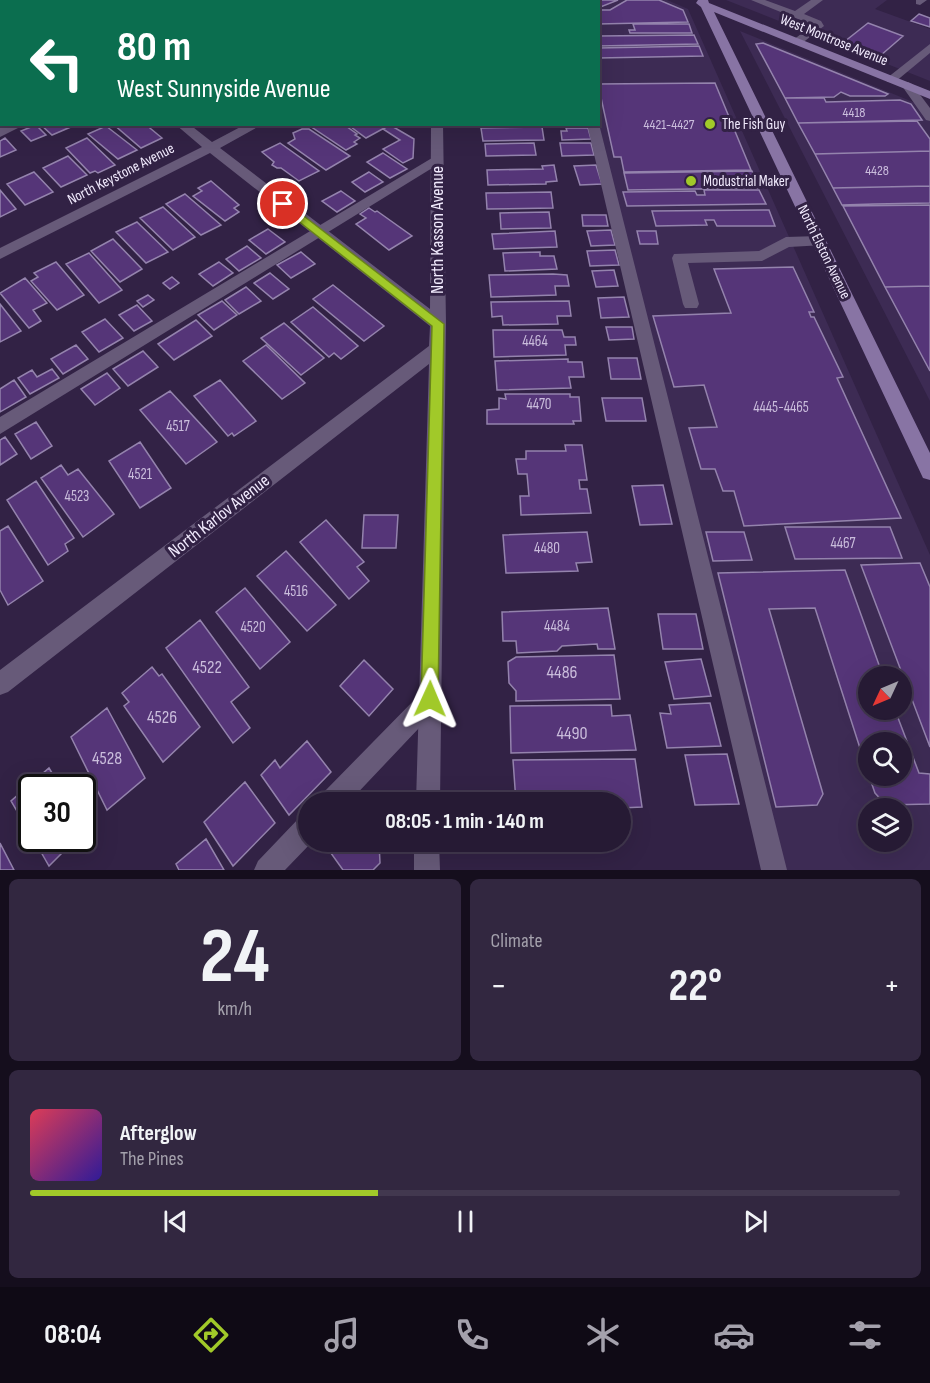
<!DOCTYPE html>
<html lang="en">
<head>
<meta charset="utf-8">
<style>
  :root { --surface:#261a34; --page:#322740; --text:#f1f3f6; --muted:#a4a1ac; --line:#42384f; --accent:#a1c929 }
  body { margin:0; font-family:"Sofia Sans Condensed",sans-serif; background:var(--page); color:var(--text); height:100vh; display:flex; flex-direction:column; font-size:22px; white-space:nowrap }
  * { box-sizing:border-box; margin:0 }
  p { font-size:20px; color:var(--muted) }
  .icon { flex:none; width:33px; height:33px; fill:none; stroke:currentColor; stroke-width:2; stroke-linecap:round; stroke-linejoin:round }
  .map { position:relative; height:870px; overflow:hidden }
  .details { display:flex; flex-direction:column; gap:9px; padding:9px; background:#150e1d; flex:1 }
  .details>* { flex:none }
  .top-card { position:absolute; left:0px; top:0px; width:600px; height:126px; box-shadow:0 6px 24px #0002,0 0 0 2px var(--line); background:#0b6e4f; color:#fff; overflow:hidden }
  .needle { width:39px; rotate:226deg }
  .buttons { position:absolute; left:858px; top:666px; display:grid; gap:12px }
  .buttons a { display:grid; place-items:center; width:54px; height:54px; border-radius:50%; background:var(--surface); box-shadow:0 6px 24px #0002,0 0 0 2px var(--line); font-size:30px }
  .speed { position:absolute; left:18px; top:774px; display:flex; gap:12px; font-size:30px; font-weight:700; text-align:center }
  .speed>* { display:grid; place-content:center; width:78px; height:78px; border-radius:50%; background:var(--surface); box-shadow:0 6px 24px #0002,0 0 0 2px var(--line); line-height:1 }
  .speed .limit { border:3px solid #111; border-radius:9px; background:#fff; color:#111 }
  .pin { position:absolute; display:grid; place-items:center; width:51px; height:51px; color:#fff; margin:-26px; border:3px solid #fff; border-radius:50%; box-shadow:0 2px 6px #0007 }
  .me { position:absolute; width:66px; margin:-33px; rotate:1deg; stroke-linejoin:round; filter:drop-shadow(0 0 4px #0008) }
  .turn { display:flex; align-items:center; gap:21px; height:126px; padding:0 18px; font-size:27px }
  .turn .icon { width:78px; height:78px; stroke-width:2.5 }
  .turn b { display:block; font-size:42px; line-height:51px }
  .big { font-size:45px; font-weight:700; line-height:1.1 }
  .details .widget { flex:1; display:flex; flex-direction:column; justify-content:center; gap:9px; min-width:0; padding:0 21px; border-radius:9px; background:var(--page) }
  .details .dial { align-items:center; gap:0 }
  .dial b { font-size:78px; line-height:1 }
  .song { display:flex; align-items:center; gap:18px }
  .cover { width:72px; height:72px; border-radius:9px; background:linear-gradient(135deg,hsl(350 70% 55%),hsl(250 70% 35%)) }
  .played { height:6px; border-radius:3px; background:linear-gradient(90deg,var(--accent) 40%,var(--line) 40%) }
  .keys { display:flex; justify-content:space-around; direction:ltr }
  .heat { display:flex; justify-content:space-between; align-items:center; font-size:33px; direction:ltr }
  .details .tiles { flex:1; display:grid; gap:9px; grid-template-columns:1fr 1fr }
  .widget:last-child { grid-column:span 2 }
  .trip { position:absolute; left:298px; top:792px; width:333px; height:60px; border-radius:30px; background:var(--surface); box-shadow:0 6px 24px #0002,0 0 0 2px var(--line); font-weight:700; line-height:60px; text-align:center }
  .tabs { display:flex; height:96px; justify-content:space-around; align-items:center; background:#0f0a15; color:var(--muted) }
  .tabs .icon { width:42px; height:42px }
  .tabs .on { color:var(--accent) }
  .tabs b { font-size:27px; color:var(--text) }
  .map>svg:first-child { display:block }
  .built { fill:#3d2b54; fill-rule:evenodd }
  .building { fill:#553578; stroke:#9483ad; stroke-width:1.5 }
  .lines { fill:none; stroke-linecap:round; stroke-linejoin:round }
  .lane { fill:#675a79; fill-rule:evenodd }
  .street { fill:#675a79; fill-rule:evenodd }
  .secondary { fill:#8874a4; fill-rule:evenodd }
  .route { fill:#a1c929; stroke:#69831b; stroke-width:1.5 }
  .poi-dot { fill:#a1c929; stroke:#322245; stroke-width:2 }
  .labels { text-anchor:middle; dominant-baseline:central; stroke-width:6; stroke-linejoin:round; paint-order:stroke }
  .far-number-label { font-size:14px; fill:#cabddc }
  .far-street-label { font-size:15px; fill:#f1eafd; stroke:#322245 }
  .far-poi-label { font-size:15px; fill:#f1eafd; stroke:#322245; text-anchor:start }
  .number-label { font-size:15px; fill:#cabddc }
  .street-label { font-size:18px; fill:#f1eafd; stroke:#322245 }
  .near-number-label { font-size:18px; fill:#cabddc }
</style>
</head>
<body>
<div class="map">
<svg width="930" height="870" viewBox="0 0 930 870">
  <rect width="100%" height="100%" fill="#322245"/>
  <path class="built" d="M565,0H667L688,9L930,555V870H764L598,124V2ZM868,676H902V710H868ZM868,742H902V776H868ZM868,808H902V842H868Z
    M726,0H887L875,9L930,29V81Z
    M740,31L930,109V401Z"/>
  <path class="building" d="M217,0H305L301,2Z
    M579,0H618L598,8V2Z
    M627,0H659L683,10L688,22L598,24V10H610Z
    M919,14L930,18V27L911,21Z
    M868,23L903,36L880,56L844,42Z
    M633,24H689L692,33H630L629,30H635Z
    M694,35L698,44L598,46V36Z
    M763,43L888,94L885,96H850L841,92L834,97L785,98L756,44Z
    M699,46L703,56L598,58V48Z
    M715,83L751,170L624,172L621,157H614L598,84Z
    M785,98H824L826,102L900,100L911,104L922,120L798,123Z
    M917,121L930,139V151L815,154L798,123Z
    M40,124H72L73,126L52,135Z
    M113,124H145L162,138L141,148Z
    M320,124H343L357,134L355,135L360,138L354,142L357,144L346,150L313,128Z
    M347,124H386L388,126L366,138Z
    M36,125L46,135L31,141L21,131Z
    M390,125L414,139L413,158L403,163L383,149L400,140L383,129Z
    M106,126L137,150L118,159L88,134Z
    M542,127L544,140L483,141L481,128Z
    M566,128H588L591,139L562,140L561,131H567Z
    M302,129H309L350,156L326,170L288,143L295,139L293,133Z
    M5,138L16,150L0,157V141Z
    M87,138L115,165L98,173L95,171L90,173L66,148Z
    M280,143L319,171L299,181L281,168H277L272,165L274,162L262,152Z
    M534,143L536,155L486,156L485,144Z
    M560,143H591L594,155L562,156Z
    M930,151V186L833,188L815,154Z
    M383,153L407,169L390,178L367,162Z
    M68,156L87,175L61,187L43,168Z
    M554,165L557,181L546,182V184L488,185L487,170L543,169L542,166Z
    M596,165L602,184L580,185L574,166Z
    M752,171L759,188L628,190L624,173Z
    M34,172L53,192L25,205L7,184Z
    M369,172L383,182L365,192L352,182Z
    M211,181L239,205L234,208L239,212L225,221L193,196L202,191L198,188Z
    M930,186V203L874,204L842,205L833,188Z
    M0,190L16,209L0,217Z
    M704,190H759L766,204L627,206L623,192L695,191L697,195H705Z
    M341,191L355,201L337,212L322,201Z
    M551,192L553,208L487,209L486,193Z
    M185,194L221,225L201,235L166,204Z
    M930,205V286L885,287L843,206Z
    M163,207L195,237L173,250L140,218Z
    M369,208L375,212L377,211L412,236L389,250L356,224L366,218L360,214Z
    M769,210L775,226H717L714,220H705L707,225L656,226L652,211Z
    M549,212L551,228L501,229L500,213Z
    M582,215H606L608,226H583Z
    M137,222L168,252L146,263L116,232Z
    M268,229L285,242L266,254L249,240Z
    M611,230L615,245L591,246L587,231Z
    M555,231L557,247L494,249L492,234Z
    M637,231H656L658,244H640Z
    M113,239L142,269L120,282L91,251Z
    M247,246L261,258L239,271L226,259Z
    M615,250L619,265L590,266L587,251Z
    M301,252L315,264L291,278L277,265Z
    M540,252V256H554L557,269L505,271L503,253Z
    M89,253L122,290L99,303L66,264Z
    M56,262L84,295L57,310L31,281L38,277L34,273Z
    M219,262L233,273L213,286L199,274Z
    M793,267L814,312H809L811,317H814L843,377L837,378L901,518L744,526L734,491H723L715,469H701L689,428L717,427L704,385L674,387L653,316L731,313L714,269Z
    M614,270L618,286L596,287L592,271Z
    M270,273L289,289L273,299L254,283Z
    M553,274L567,275L569,286H555L556,295L491,297L489,275Z
    M172,277L179,283L170,289L163,283Z
    M25,278L47,303L33,310L41,321L29,328L0,293Z
    M333,285L384,326L364,341L313,299Z
    M930,286V371L885,287Z
    M246,287L261,301L239,314L225,300Z
    M148,295L154,300L143,307L137,301Z
    M624,297L629,317L601,318L598,298Z
    M222,301L237,315L214,330L198,315Z
    M569,301L571,316H557L558,324L503,325L502,316L492,317L491,302Z
    M0,304L21,331L0,342Z
    M137,305L152,321L134,331L119,315Z
    M313,307L358,346L341,359L334,353L329,357L291,322Z
    M105,319L123,338L99,352L82,332Z
    M196,320L212,336L174,360L158,344Z
    M284,323L324,358L301,375L261,338Z
    M606,327H632L634,339L609,340Z
    M493,330H562L564,337H575L576,345H565L566,355L494,357Z
    M76,345L88,359L63,374L51,359Z
    M266,345L305,383L282,399L243,361Z
    M143,351L158,367L128,386L113,369Z
    M608,358H637L641,379H611Z
    M568,359V362H582L584,377H569L571,388L497,390L495,361Z
    M52,369L59,378L30,394L18,378L32,370L37,377Z
    M107,373L120,388L95,405L81,389Z
    M14,380L26,397L0,412V389Z
    M220,380L256,421L234,436L232,433L228,436L194,396Z
    M170,391L217,442L186,464L140,410Z
    M505,394H570V397H579L581,421H573L574,424H487V410L499,409V398L506,399Z
    M602,398H642L646,421H606Z
    M36,422L52,446L31,459L15,434Z
    M5,437L17,454L0,465V440Z
    M140,442L171,488L140,508L109,461Z
    M565,445H582L587,480H579L580,489H587L591,513L521,515L520,496H529L527,474H518L516,459H526V451H566Z
    M61,465L68,475L78,469L114,514L83,537L41,478Z
    M36,481L74,538L65,544L68,551L48,565L7,500Z
    M663,485L672,524L640,525L632,486Z
    M364,515H398L396,548H362Z
    M326,520L364,562L357,567L369,581L349,599L300,542Z
    M8,526L43,581L8,605L0,590V531Z
    M785,527H890L902,558L795,559Z
    M587,532L592,562L576,563L578,571L506,573L503,535Z
    M706,532H744L752,560L713,561Z
    M286,551L336,605L307,631L257,576Z
    M920,563L930,587V747L861,565Z
    M845,570L883,676H868V710H895L919,773L930,774V804L886,805L875,793L869,776H902V742H868V773L815,608L769,609L823,794L817,805L776,807L718,573Z
    M245,588L290,642L260,669L216,612Z
    M608,608L615,649H598L597,644L562,646L557,651L517,653L516,641H503L502,612Z
    M658,614H696L703,649H663Z
    M200,620L249,687L231,702L250,728L233,743L166,648Z
    M614,655L620,699L516,701V691L509,683L508,662L516,657Z
    M701,659L711,696L674,699L665,662Z
    M364,660L393,689L369,716L340,686Z
    M152,667L159,676L162,674L200,727L163,762L124,706L129,702L122,693Z
    M710,703L721,746L667,748L660,713L671,714L669,705Z
    M611,705L612,716L630,715L636,750L511,753L510,706Z
    M107,708L145,778L107,810L71,737Z
    M307,741L331,772L289,815L261,775L275,760L280,768Z
    M727,754L739,804L695,805L685,755Z
    M635,759L642,807L621,808V802H516L513,760Z
    M49,768L61,788H32V837L11,801Z
    M245,782L275,823L233,866L204,822Z
    M33,838H77L49,866Z
    M206,839L224,870H179L176,864Z
    M323,842H379L380,863L373,870H343Z
    M0,843L14,870H0Z"/>
  <g class="lines">
    <path class="lane" d="M11,0H22L23,2H12Z
      M304,0H317L303,2Z
      M558,0H568V2H558Z
      M751,0H765L795,11L811,0H823L804,14L821,21L824,26L801,44H793V40L813,25Z
      M916,0H927L920,5L916,4Z
      M930,44V53L895,82H887V78Z
      M0,76H2V82H0Z
      M908,82L912,84L930,108V121L926,120L902,86Z
      M0,108H2V116H0Z
      M598,123L599,124L787,870H761L587,124Z
      M9,124H26L0,137V128Z
      M437,155L443,159L442,162L0,434V417Z
      M819,236L824,237L826,241L824,245L789,247L762,261L688,263L699,304L697,308H685L683,304L672,258L674,254L759,251L786,237Z
      M430,689L438,692L441,700L438,708L349,802H320L323,793L422,692Z
      M309,813V842H312L285,870H254L258,861L300,817Z"/>
    <path class="street" d="M500,0H512L499,2Z
      M175,124H189L212,142L246,124H263L220,148L430,309L431,124H443L446,324L440,802H416L429,364L8,692L0,695V670L429,346L430,326L210,153L0,259V248L202,147Z
      M414,842H439L440,870H414Z"/>
    <path class="secondary" d="M110,0H123L109,2Z
      M698,0H708L709,3L930,91V99L714,12L930,453V480L923,478L701,7L696,3Z
      M0,40H2L0,47Z"/>
  </g>
  <path class="route" d="M283,200L444,324L438,699L436,706L430,708L424,706L421,699L432,326L279,206V201Z"/>
  <g class="poi-dot">
    <circle cx="710" cy="124" r="6"/>
    <circle cx="691" cy="181" r="6"/>
  </g>
  <g class="labels">
    <g class="far-number-label">
      <text x="854" y="112">4418</text>
      <text x="669" y="124">4421-4427</text>
      <text x="877" y="170">4428</text>
    </g>
    <g class="far-street-label">
      <text transform="translate(834 40) rotate(22)">West Montrose Avenue</text>
      <text transform="translate(121 174) rotate(-27)">North Keystone Avenue</text>
      <text transform="translate(824 252) rotate(64)">North Elston Avenue</text>
    </g>
    <g class="far-poi-label">
      <text x="722" y="124">The Fish Guy</text>
      <text x="703" y="181">Modustrial Maker</text>
    </g>
    <g class="number-label">
      <text x="535" y="341">4464</text>
      <text x="539" y="404">4470</text>
      <text x="781" y="407">4445-4465</text>
      <text x="178" y="426">4517</text>
      <text x="140" y="474">4521</text>
      <text x="77" y="496">4523</text>
      <text x="843" y="543">4467</text>
      <text x="547" y="548">4480</text>
      <text x="296" y="591">4516</text>
      <text x="557" y="626">4484</text>
      <text x="253" y="627">4520</text>
    </g>
    <g class="street-label">
      <text transform="translate(437 230) rotate(-90)">North Kasson Avenue</text>
      <text transform="translate(219 516) rotate(-38)">North Karlov Avenue</text>
    </g>
    <g class="near-number-label">
      <text x="207" y="667">4522</text>
      <text x="562" y="672">4486</text>
      <text x="162" y="717">4526</text>
      <text x="572" y="733">4490</text>
      <text x="107" y="758">4528</text>
    </g>
  </g>
</svg>
<div class="buttons">
<a><svg class="needle" viewBox="-14 -14 28 28"><path d="M0-13l5 13h-10z" fill="#e53935"/><path d="M0 13l5-13h-10z" fill="#a4a1ac"/></svg></a>
<a><svg class="icon" aria-label="search" viewBox="0 0 24 24"><circle cx="10" cy="10" r="6"/><path d="M15 15l6 6"/></svg></a>
<a><svg class="icon" aria-label="layers" viewBox="0 0 24 24"><path d="M12 4l9 5-9 5-9-5zM3 14l9 5 9-5"/></svg></a>
</div>
<div class="speed"><div class="limit">30</div></div>
<div class="pin" style="left:283px;top:204px;background:#d93025"><svg class="icon" aria-label="arrive" viewBox="0 0 24 24"><path d="M6 21V4h12l-3 4 3 4H6"/></svg></div>
<svg class="me" style="left:430px;top:699px" viewBox="-20 -20 40 40"><path d="M0-17L14 15 0 8-14 15z" fill="#a1c929" stroke="#fff" stroke-width="4"/></svg>
<div class="trip">08:05 · 1 min · 140 m</div>
<div class="top-card">
<div class="turn"><svg class="icon" aria-label="left" viewBox="0 0 24 24"><path d="M17 20v-9H6M10 6l-5 5 5 5"/></svg><div><b>80 m</b>West Sunnyside Avenue</div></div>
</div>
</div>
<section class="details">
<div class="tiles">
<div class="widget dial"><b>24</b><p>km/h</p></div>
<div class="widget"><p>Climate</p>
<div class="heat"><a>−</a><b class="big">22°</b><a>+</a></div>
</div>
<div class="widget">
<div class="song"><i class="cover"></i><div><b>Afterglow</b><p>The Pines</p></div></div>
<div class="played"></div>
<div class="keys"><svg class="icon" aria-label="previous" viewBox="0 0 24 24"><path d="M18 5L8 12l10 7zM5 5v14"/></svg><svg class="icon" aria-label="pause" viewBox="0 0 24 24"><path d="M8 5v14M16 5v14"/></svg><svg class="icon" aria-label="next" viewBox="0 0 24 24"><path d="M6 5l10 7-10 7zM19 5v14"/></svg></div>
</div>
</div>
</section>
<nav class="tabs">
<b>08:04</b>
<svg class="icon on" aria-label="directions" viewBox="0 0 24 24"><path d="M12 3l9 9-9 9-9-9zM9 14v-3h6M13 9l2 2-2 2"/></svg>
<svg class="icon" aria-label="music" viewBox="0 0 24 24"><path d="M9 18V5l10-2v13"/><circle cx="6" cy="18" r="3"/><circle cx="16" cy="16" r="3"/></svg>
<svg class="icon" aria-label="phone" viewBox="0 0 24 24"><path d="M5 4h4l2 5-3 2q2 4 5 5l2-3 5 2v4C11 20 4 13 5 4z"/></svg>
<svg class="icon" aria-label="climate" viewBox="0 0 24 24"><path d="M12 3v18M4 7l16 10M4 17L20 7"/></svg>
<svg class="icon" aria-label="car" viewBox="0 0 24 24"><path d="M5 17H2v-5l4-1 3-4h7l3 4 3 1v5h-3M9 17h6M6 11h13"/><circle cx="7" cy="17" r="2"/><circle cx="17" cy="17" r="2"/></svg>
<svg class="icon" aria-label="filters" viewBox="0 0 24 24"><path d="M4 7h16M4 17h16"/><circle cx="9" cy="7" r="2"/><circle cx="15" cy="17" r="2"/></svg>
</nav>
</body>
</html>
